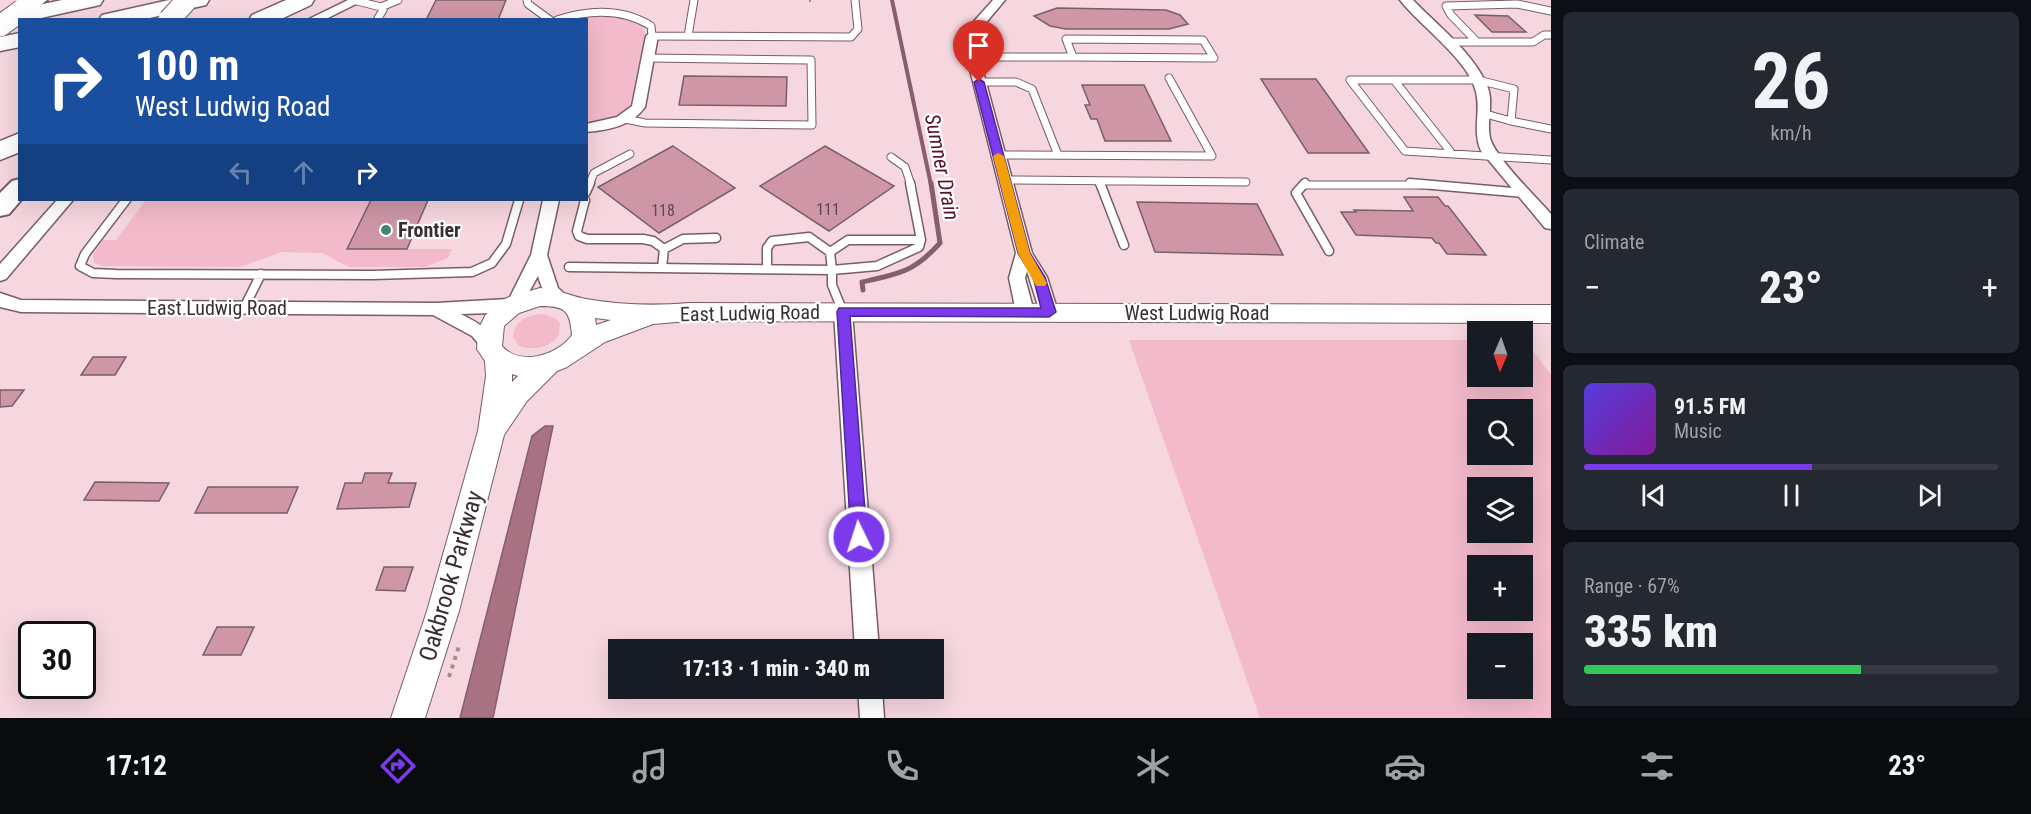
<!DOCTYPE html>
<html lang="en">
<head>
<meta charset="utf-8">
<style>
  :root { --surface:#171b24; --page:#242831; --text:#f1f3f6; --muted:#9ea1a6; --line:#363941; --accent:#7c3aed }
  body { margin:0; font-family:"Roboto Condensed",sans-serif; background:var(--page); color:var(--text); height:100vh; display:flex; flex-direction:column; font-size:22px; white-space:nowrap }
  * { box-sizing:border-box; margin:0 }
  p { font-size:20px; color:var(--muted) }
  .icon { flex:none; width:33px; height:33px; fill:none; stroke:currentColor; stroke-width:2; stroke-linecap:round; stroke-linejoin:round }
  .map { position:relative; flex:1; overflow:hidden }
  .panel { display:flex; flex-direction:column; gap:12px; padding:12px; background:#0d0f14; width:480px }
  .panel>* { flex:none }
  .banner { position:absolute; left:18px; top:18px; width:570px; height:183px; border-radius:0px; box-shadow:0 6px 24px #0002; background:#1a4fa0; color:#fff; overflow:hidden }
  .needle { width:39px; rotate:182deg }
  .buttons { position:absolute; left:1467px; top:321px; display:grid; gap:12px }
  .buttons a { display:grid; place-items:center; width:66px; height:66px; border-radius:0px; background:var(--surface); box-shadow:0 6px 24px #0002; font-size:30px }
  .speed { position:absolute; left:18px; top:621px; display:flex; gap:12px; font-size:30px; font-weight:700; text-align:center }
  .speed>* { display:grid; place-content:center; width:78px; height:78px; border-radius:50%; background:var(--surface); box-shadow:0 6px 24px #0002; line-height:1 }
  .speed .limit { border:3px solid #111; border-radius:9px; background:#fff; color:#111 }
  .pin { position:absolute; display:grid; place-items:center; width:51px; height:51px; color:#fff; margin:-62px -26px; border-radius:50% 50% 50% 0; rotate:-45deg; box-shadow:0 0 6px #0007 }
  .pin .icon { rotate:45deg }
  .me { position:absolute; width:66px; margin:-33px; rotate:356deg; stroke-linejoin:round; filter:drop-shadow(0 0 4px #0008) }
  .turn { display:flex; align-items:center; gap:21px; height:126px; padding:0 18px; font-size:27px }
  .turn .icon { width:78px; height:78px; stroke-width:2.5 }
  .turn b { display:block; font-size:42px; line-height:51px }
  .lanes { display:flex; align-items:center; height:57px; padding:0 18px; background:#0003; justify-content:center; gap:30px; direction:ltr }
  .lanes .off { opacity:.35 }
  .big { font-size:45px; font-weight:800; line-height:1.1 }
  .panel .card { flex:1; display:flex; flex-direction:column; justify-content:center; gap:9px; min-width:0; padding:0 21px; border-radius:9px; background:var(--page) }
  .panel .dial { align-items:center; gap:0 }
  .dial b { font-size:78px; line-height:1 }
  .song { display:flex; align-items:center; gap:18px }
  .cover { width:72px; height:72px; border-radius:9px; background:linear-gradient(135deg,hsl(250 70% 55%),hsl(290 70% 35%)) }
  .played { height:6px; border-radius:3px; background:linear-gradient(90deg,var(--accent) 55%,var(--line) 55%) }
  .keys { display:flex; justify-content:space-around; direction:ltr }
  .heat { display:flex; justify-content:space-between; align-items:center; font-size:33px; direction:ltr }
  .charge { height:9px; border-radius:4px; background:linear-gradient(90deg,#34c759 67%,var(--line) 0) }
  .trip { position:absolute; left:608px; top:639px; width:336px; height:60px; border-radius:0px; background:var(--surface); box-shadow:0 6px 24px #0002; font-weight:800; line-height:60px; text-align:center }
  .tabs { display:flex; height:96px; justify-content:space-around; align-items:center; background:#090b0e; color:var(--muted) }
  .tabs .icon { width:42px; height:42px }
  .tabs .active { color:var(--accent) }
  .tabs b { font-size:27px; color:var(--text) }
  main { display:flex; flex:1; min-height:0 }
  .map>svg:first-child { display:block }
  .green { fill:#f3bacb; fill-rule:evenodd }
  .water { fill:#a87283; stroke:#875e6b; stroke-width:1.5 }
  .lines { fill:none; stroke-linecap:round; stroke-linejoin:round }
  .stream-far1 { stroke:#875e6b; stroke-width:4 }
  .stream { stroke:#875e6b; stroke-width:5 }
  .building { fill:#ce96a7; stroke:#7a5f67; stroke-width:1.5 }
  .lane-far1-casing { stroke:#785d65; stroke-width:9 }
  .lane-casing { stroke:#785d65; stroke-width:11 }
  .street-casing { stroke:#785d65; stroke-width:3 }
  .secondary-casing { stroke:#785d65; stroke-width:2 }
  .primary-casing { stroke:#785d65; stroke-width:4 }
  .highway-casing { stroke:#785d65; stroke-width:3 }
  .path-far1 { stroke:#a38c92; stroke-width:2; stroke-dasharray:2 3; stroke-linecap:butt }
  .path { stroke:#a38c92; stroke-width:4; stroke-dasharray:4 5; stroke-linecap:butt }
  .lane-far1 { stroke:#fff; stroke-width:7 }
  .lane { stroke:#fff; stroke-width:8 }
  .street { fill:#fff; fill-rule:evenodd }
  .secondary { fill:#fff; fill-rule:evenodd }
  .primary { fill:#fff; fill-rule:evenodd }
  .highway { fill:#fff; fill-rule:evenodd }
  .primary-bridge-casing { stroke:#785d65; stroke-width:23; stroke-linecap:butt }
  .primary-bridge { stroke:#fff; stroke-width:21 }
  .route { fill:#7c3aed; stroke:#51269a; stroke-width:1.5 }
  .slow { fill:#f59e0b }
  .poi-dot { fill:#428578; stroke:#fff; stroke-width:2 }
  .labels { text-anchor:middle; dominant-baseline:central; stroke-width:4.5; stroke-linejoin:round; paint-order:stroke }
  .number-label { font-size:16px; fill:#5f484f }
  .poi-label { font-size:20px; font-weight:bold; fill:#3a2e32; stroke:#fff; text-anchor:start }
  .street-label { font-size:20px; fill:#3a2e32; stroke:#fff }
  .water-label { font-size:21px; font-style:italic; fill:#591532; stroke:#fff }
  .near-street-label { font-size:24px; fill:#3a2e32; stroke:#fff }
</style>
</head>
<body>
<main>
<div class="map">
<svg width="1551" height="718" viewBox="0 0 1551 718">
  <rect width="100%" height="100%" fill="#f6d6df"/>
  <path class="green" d="M584,17H622L641,25L645,33L630,106C618,118 604,123 587,123L586,20H570Z
    M146,200H371L347,249H452L448,258L425,267H349L322,253L282,252L240,267L102,266L94,263L93,255L103,240H116Z
    M544,314L556,319L560,323L559,335C549,348 535,351 519,346L513,336C515,320 529,314 544,314Z
    M1129,340H1477L1478,376H1522L1523,340H1525L1551,375V718H1260ZM1478,410H1522V454H1478ZM1478,488H1522V532H1478ZM1478,566H1522V610H1478ZM1478,644H1522V688H1478Z"/>
  <path class="water" d="M545,426H553L493,718H460L532,436Z"/>
  <g class="lines">
    <path class="stream-far1" d="M892,0L931,185"/>
    <path class="stream" d="M863,290L862,282C899,274 914,272 940,243L931,183"/>
  </g>
  <path class="building" d="M436,0H506L498,20H426Z
    M1057,8L1166,10L1180,15L1188,24L1169,29H1066L1050,26L1034,16Z
    M1475,15L1508,16L1526,32H1492Z
    M684,76L787,77L786,106L679,105Z
    M1261,79H1316L1369,153H1308Z
    M1082,85H1144L1171,141H1105L1097,119H1091L1085,105H1090Z
    M673,146L735,188L659,233L598,187Z
    M825,146L894,186L829,231L760,186Z
    M1404,197H1438L1445,206H1448L1486,255L1447,254L1439,243H1436L1432,238L1356,235L1341,212H1356L1354,210L1413,211Z
    M371,200H428L407,249H347Z
    M1137,202L1257,204L1283,255L1155,252Z
    M93,357H126L115,375H81Z
    M0,390H24L12,406L0,407Z
    M365,473H392L388,483H416L409,507L337,509L345,483H362Z
    M95,482L169,483L159,501L84,500Z
    M208,487H298L287,513H195Z
    M384,567H413L405,591L376,590Z
    M217,627H254L241,655H203Z"/>
  <g class="lines">
    <defs>
      <path id="lane-far1" d="M527,0L528,4L550,20
        M357,1L381,7L383,10L377,20
        M381,7L398,0
        M557,20C588,10 622,8 651,26L652,36L851,37L858,29L855,0
        M688,36L694,0
        M1066,39L1203,40L1214,58L1073,57Z
        M1446,42H1533L1544,35H1551
        M1477,42L1451,15L1446,6L1517,4L1551,11
        M971,57H1073
        M1394,80L1450,151
        M979,82H1016L1032,89L1058,155
        M1482,113L1511,121L1514,89L1478,80H1350L1405,151L1551,160
        M625,119L645,123L812,125L811,60L648,58
        M1511,121L1551,129
        M998,155L1212,156L1169,78
        M891,157L905,167L911,185
        M1004,180L1246,182
        M1099,181L1100,185
        M589,185L594,173L630,154
        M1304,185H1427"/>
      <path id="lane" d="M1100,183L1124,245
        M1305,183L1296,193L1329,251
        M1410,183L1524,193
        M586,192L590,183
        M126,200L85,254L80,266L93,273L116,274L373,275L472,272L492,263L506,244L519,200
        M585,200L577,231L579,236L587,239H643L653,241L664,249L662,268
        M664,249L683,239L716,238
        M830,252L848,240H921
        M569,267L832,270L830,252L809,237L772,241L767,248V269
        M244,308L261,274
        M843,312L832,285V270L877,266L919,247L921,240L910,183"/>
      <path id="street" d="M348,0H364L324,20H307Z
        M993,0H1005L979,31L975,42L1032,253L1047,277L1058,312L1055,316L1049,318L1043,316L1040,312L1027,271L1025,278L1034,312L1031,316L1025,318L1019,316L1016,312L1009,278L1016,253L963,42L969,27Z
        M1400,0H1413C1437,25 1471,51 1486,83C1495,101 1486,120 1490,138C1495,157 1536,197 1551,214V229L1545,228L1481,151C1472,131 1481,112 1476,92C1469,60 1420,26 1400,0Z
        M652,32L658,36L645,107C631,126 609,130 586,132V124L617,117L632,106L646,36Z
        M57,200H73L6,279L0,281V264Z
        M543,200H559L547,255L558,288L570,299L568,303C550,309 542,290 538,276L520,308L493,313L461,314C476,322 489,328 498,344L495,349L489,351L483,349L472,336L433,315L21,312L0,307V293L21,300L436,303L509,299L531,255Z
        M843,306L849,308L852,312L879,650H855L834,312L837,308Z
        M858,688H882L884,718H860Z"/>
      <path id="secondary" d="M540,288C557,289 570,296 586,299C620,305 654,306 689,303L1551,305V323L689,321L653,324L605,342L567,367L557,371L527,401L504,435L459,611L425,718H391L427,611L478,431L486,376L485,361L477,349L478,330L485,316L495,304L509,297ZM540,306C565,306 570,310 572,335C558,355 520,367 502,346L504,326L519,313ZM595,318L611,320L596,325ZM512,374L518,376L512,382Z"/>
      <path id="primary" d="M25,0H47L29,14H15L13,10Z
        M20,179L21,200L9,214L0,216V193L12,181Z"/>
      <path id="highway" d="M62,0H103L100,5L32,20H20V22L0,27V13Z
        M169,0H209L206,5L141,20H99L102,15Z
        M286,0H314L311,5L279,20H249L252,15Z
        M20,33V47L0,51V37Z
        M20,133V152L0,160V141Z"/>
    </defs>
    <use href="#lane-far1" class="lane-far1-casing"/>
    <use href="#lane" class="lane-casing"/>
    <use href="#street" class="street-casing"/>
    <use href="#secondary" class="secondary-casing"/>
    <use href="#primary" class="primary-casing"/>
    <use href="#highway" class="highway-casing"/>
    <path class="path-far1" d="M810,0V4"/>
    <path class="path" d="M449,677L459,646"/>
    <use href="#lane-far1" class="lane-far1"/>
    <use href="#lane" class="lane"/>
    <use href="#street" class="street"/>
    <use href="#secondary" class="secondary"/>
    <use href="#primary" class="primary"/>
    <use href="#highway" class="highway"/>
    <defs>
      <path id="primary-bridge" d="M169,20L187,0
        M0,26L22,10"/>
    </defs>
    <use href="#primary-bridge" class="primary-bridge-casing"/>
    <use href="#primary-bridge" class="primary-bridge"/>
  </g>
  <path class="route" d="M979,79L984,82L1030,253L1045,277L1056,312L1049,317L850,316L867,537L865,543L859,545L854,543L851,537L837,312L839,308H1041L1033,277L1018,253L974,82Z"/>
  <path class="slow" d="M998,153L1004,156L1030,253L1047,283L1045,286H1036L1018,253L993,156Z"/>
  <circle class="poi-dot" cx="386" cy="230" r="6"/>
  <g class="labels">
    <g class="number-label">
      <text x="828" y="209">111</text>
      <text x="663" y="210">118</text>
    </g>
    <g class="poi-label">
      <text x="398" y="230">Frontier</text>
    </g>
    <g class="street-label">
      <text x="217" y="308">East Ludwig Road</text>
      <text transform="translate(750 313) rotate(-1)">East Ludwig Road</text>
      <text x="1197" y="313">West Ludwig Road</text>
    </g>
    <g class="water-label">
      <text transform="translate(942 167) rotate(79)">Sumner Drain</text>
    </g>
    <g class="near-street-label">
      <text transform="translate(451 576) rotate(-74)">Oakbrook Parkway</text>
    </g>
  </g>
</svg>
<div class="buttons">
<a><svg class="needle" viewBox="-14 -14 28 28"><path d="M0-13l5 13h-10z" fill="#e53935"/><path d="M0 13l5-13h-10z" fill="#9ea1a6"/></svg></a>
<a><svg class="icon" aria-label="search" viewBox="0 0 24 24"><circle cx="10" cy="10" r="6"/><path d="M15 15l6 6"/></svg></a>
<a><svg class="icon" aria-label="layers" viewBox="0 0 24 24"><path d="M12 4l9 5-9 5-9-5zM3 14l9 5 9-5"/></svg></a>
<a>+</a>
<a>−</a>
</div>
<div class="speed"><div class="limit">30</div></div>
<div class="pin" style="left:979px;top:82px;background:#d93025"><svg class="icon" aria-label="arrive" viewBox="0 0 24 24"><path d="M6 21V4h12l-3 4 3 4H6"/></svg></div>
<svg class="me" style="left:859px;top:537px" viewBox="-20 -20 40 40"><circle r="17" fill="#7c3aed" stroke="#fff" stroke-width="3"/><path d="M0-11L8 9 0 5-8 9z" fill="#fff"/></svg>
<div class="trip">17:13 · 1 min · 340 m</div>
<div class="banner">
<div class="turn"><svg class="icon" aria-label="right" viewBox="0 0 24 24"><path d="M7 20v-9h11M14 6l5 5-5 5"/></svg><div><b>100 m</b>West Ludwig Road</div></div>
<div class="lanes"><svg class="icon off" aria-label="left" viewBox="0 0 24 24"><path d="M17 20v-9H6M10 6l-5 5 5 5"/></svg><svg class="icon off" aria-label="ahead" viewBox="0 0 24 24"><path d="M12 20V5M6 11l6-6 6 6"/></svg><svg class="icon" aria-label="right" viewBox="0 0 24 24"><path d="M7 20v-9h11M14 6l5 5-5 5"/></svg></div>
</div>
</div>
<section class="panel">
<div class="card dial"><b>26</b><p>km/h</p></div>
<div class="card"><p>Climate</p>
<div class="heat"><a>−</a><b class="big">23°</b><a>+</a></div>
</div>
<div class="card">
<div class="song"><i class="cover"></i><div><b>91.5 FM</b><p>Music</p></div></div>
<div class="played"></div>
<div class="keys"><svg class="icon" aria-label="previous" viewBox="0 0 24 24"><path d="M18 5L8 12l10 7zM5 5v14"/></svg><svg class="icon" aria-label="pause" viewBox="0 0 24 24"><path d="M8 5v14M16 5v14"/></svg><svg class="icon" aria-label="next" viewBox="0 0 24 24"><path d="M6 5l10 7-10 7zM19 5v14"/></svg></div>
</div>
<div class="card"><p>Range · 67%</p><b class="big">335 km</b><div class="charge"></div></div>
</section>
</main>
<nav class="tabs">
<b>17:12</b>
<svg class="icon active" aria-label="directions" viewBox="0 0 24 24"><path d="M12 3l9 9-9 9-9-9zM9 14v-3h6M13 9l2 2-2 2"/></svg>
<svg class="icon" aria-label="music" viewBox="0 0 24 24"><path d="M9 18V5l10-2v13"/><circle cx="6" cy="18" r="3"/><circle cx="16" cy="16" r="3"/></svg>
<svg class="icon" aria-label="phone" viewBox="0 0 24 24"><path d="M5 4h4l2 5-3 2q2 4 5 5l2-3 5 2v4C11 20 4 13 5 4z"/></svg>
<svg class="icon" aria-label="climate" viewBox="0 0 24 24"><path d="M12 3v18M4 7l16 10M4 17L20 7"/></svg>
<svg class="icon" aria-label="car" viewBox="0 0 24 24"><path d="M5 17H2v-5l4-1 3-4h7l3 4 3 1v5h-3M9 17h6M6 11h13"/><circle cx="7" cy="17" r="2"/><circle cx="17" cy="17" r="2"/></svg>
<svg class="icon" aria-label="filters" viewBox="0 0 24 24"><path d="M4 7h16M4 17h16"/><circle cx="9" cy="7" r="2"/><circle cx="15" cy="17" r="2"/></svg>
<b>23°</b>
</nav>
</body>
</html>
